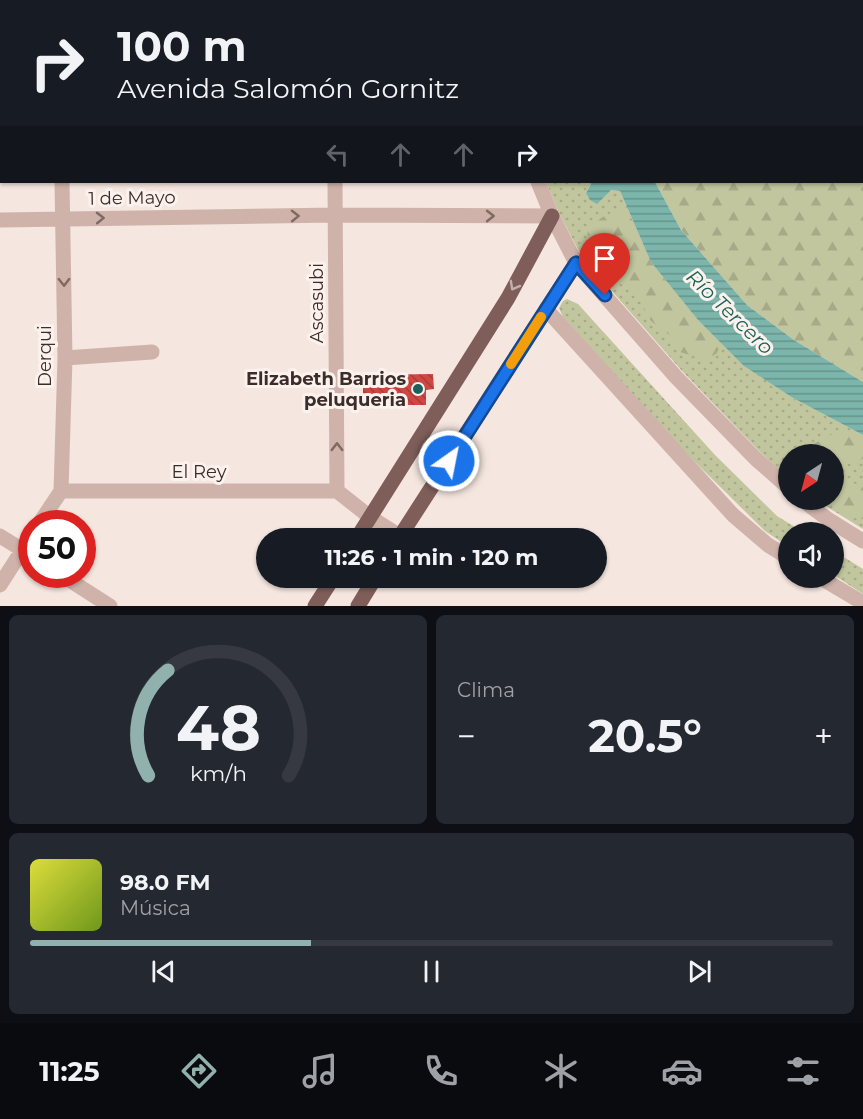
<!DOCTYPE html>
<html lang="es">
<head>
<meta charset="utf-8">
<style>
  :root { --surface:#171b24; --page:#242831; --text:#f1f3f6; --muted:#9ea1a6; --line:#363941; --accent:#91b1ae }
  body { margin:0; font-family:Montserrat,sans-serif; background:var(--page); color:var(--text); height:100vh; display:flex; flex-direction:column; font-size:22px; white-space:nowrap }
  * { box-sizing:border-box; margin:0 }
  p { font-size:20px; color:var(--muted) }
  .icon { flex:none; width:33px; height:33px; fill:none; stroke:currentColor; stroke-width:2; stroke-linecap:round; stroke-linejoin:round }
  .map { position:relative; height:606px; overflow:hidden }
  .sheet { display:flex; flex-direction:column; gap:9px; padding:9px; background:#0d0f14; flex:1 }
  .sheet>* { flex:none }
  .guide { position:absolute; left:0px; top:0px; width:864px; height:183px; box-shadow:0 2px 4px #0004; background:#171b24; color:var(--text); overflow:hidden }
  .needle { width:39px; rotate:216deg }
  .tools { position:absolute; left:778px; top:444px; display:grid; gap:12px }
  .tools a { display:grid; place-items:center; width:66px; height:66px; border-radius:50%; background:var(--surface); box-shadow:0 2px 4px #0004; font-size:30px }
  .speed { position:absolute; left:18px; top:510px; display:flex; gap:12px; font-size:30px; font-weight:700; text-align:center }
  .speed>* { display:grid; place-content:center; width:78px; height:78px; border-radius:50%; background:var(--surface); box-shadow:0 2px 4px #0004; line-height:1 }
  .speed .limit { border:9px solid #d22; background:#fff; color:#111 }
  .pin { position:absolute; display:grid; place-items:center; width:51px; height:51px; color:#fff; margin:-62px -26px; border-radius:50% 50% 50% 0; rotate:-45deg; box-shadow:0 0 6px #0007 }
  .pin .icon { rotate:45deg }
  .me { position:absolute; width:66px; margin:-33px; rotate:33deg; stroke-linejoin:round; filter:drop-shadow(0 0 4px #0008) }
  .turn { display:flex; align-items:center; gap:21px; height:126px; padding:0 18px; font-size:27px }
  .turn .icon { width:78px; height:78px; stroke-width:2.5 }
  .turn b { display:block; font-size:42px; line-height:51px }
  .lanes { display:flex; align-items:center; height:57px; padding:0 18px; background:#0003; justify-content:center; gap:30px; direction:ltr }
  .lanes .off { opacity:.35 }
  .big { font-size:45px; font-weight:700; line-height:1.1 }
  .sheet .widget { flex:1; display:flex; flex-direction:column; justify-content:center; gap:9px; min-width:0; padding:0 21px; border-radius:9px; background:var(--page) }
  .sheet .dial { align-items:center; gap:0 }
  .dial svg { height:156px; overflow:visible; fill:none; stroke:var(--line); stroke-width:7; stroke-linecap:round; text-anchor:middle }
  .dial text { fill:var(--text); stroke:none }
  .song { display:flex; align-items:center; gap:18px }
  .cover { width:72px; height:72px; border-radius:9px; background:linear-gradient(135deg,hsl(60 70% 55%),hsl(80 70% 35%)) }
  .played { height:6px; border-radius:3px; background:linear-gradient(90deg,var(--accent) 35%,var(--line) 35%) }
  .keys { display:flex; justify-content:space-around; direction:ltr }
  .heat { display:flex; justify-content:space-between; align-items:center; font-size:33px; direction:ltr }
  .sheet .tiles { flex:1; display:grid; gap:9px; grid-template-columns:1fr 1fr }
  .widget:last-child { grid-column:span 2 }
  .trip { position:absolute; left:256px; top:528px; width:351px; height:60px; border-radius:30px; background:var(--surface); box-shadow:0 2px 4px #0004; font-weight:700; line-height:60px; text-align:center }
  .tab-bar { display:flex; height:96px; justify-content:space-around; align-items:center; background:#090b0e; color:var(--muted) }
  .tab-bar .icon { width:42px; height:42px }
  .tab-bar .current { color:var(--accent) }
  .tab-bar b { font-size:27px; color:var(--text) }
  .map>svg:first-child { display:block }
  .grass { fill:url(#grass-dots) }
  .forest { fill:url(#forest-firs) }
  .water { fill:url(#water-rules) }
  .building { fill:url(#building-back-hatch) }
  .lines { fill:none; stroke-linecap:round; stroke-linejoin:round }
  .minor { stroke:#cfb3aa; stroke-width:15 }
  .major { stroke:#7f5e5a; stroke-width:15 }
  .oneway { stroke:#7e6964 }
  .oneway2 { stroke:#c4afab }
  .route-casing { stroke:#114b97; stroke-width:15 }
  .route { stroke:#1a73e8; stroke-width:10 }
  .slow { stroke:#f59e0b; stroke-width:10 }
  .poi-dot { fill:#1b6157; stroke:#fcf2ed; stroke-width:2 }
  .labels { text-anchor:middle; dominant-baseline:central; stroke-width:6; stroke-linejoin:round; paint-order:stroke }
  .street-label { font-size:18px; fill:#3c2c2a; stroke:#fcf2ed }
  .poi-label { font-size:18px; font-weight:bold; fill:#3c2c2a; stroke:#fcf2ed; text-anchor:end }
  .water-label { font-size:20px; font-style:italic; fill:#1b6157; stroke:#fcf2ed }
</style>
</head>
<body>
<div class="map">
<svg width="863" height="606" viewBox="0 0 863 606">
  <defs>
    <pattern id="grass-dots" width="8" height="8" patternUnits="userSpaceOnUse" patternTransform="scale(1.5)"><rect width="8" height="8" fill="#c1c69e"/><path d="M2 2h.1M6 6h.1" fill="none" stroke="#a7aa88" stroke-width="1.8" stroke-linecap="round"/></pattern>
    <pattern id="forest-firs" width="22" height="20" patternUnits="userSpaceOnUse" patternTransform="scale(1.5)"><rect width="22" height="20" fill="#c1c69e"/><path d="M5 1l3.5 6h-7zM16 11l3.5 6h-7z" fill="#a7aa88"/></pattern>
    <pattern id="water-rules" width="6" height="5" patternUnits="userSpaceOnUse" patternTransform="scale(1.5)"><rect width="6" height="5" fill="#7cb5ab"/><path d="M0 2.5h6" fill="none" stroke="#67938b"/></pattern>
    <pattern id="building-back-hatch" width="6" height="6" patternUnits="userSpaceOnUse" patternTransform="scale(1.5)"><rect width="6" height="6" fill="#cf4743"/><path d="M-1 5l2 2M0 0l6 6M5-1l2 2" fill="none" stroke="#a93b38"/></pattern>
  </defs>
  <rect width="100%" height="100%" fill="#f5e6df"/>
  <path class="grass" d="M546,182H592L586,193L605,194L611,190L620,191L651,262L698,320L745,366L793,398L863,435V529L816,500H834V454H789V479L762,454L682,371L582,257L559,213Z
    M567,299L578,304L715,455L777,516L803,532H789V547L765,531L701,468L669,436L563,317L559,308L563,301Z
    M834,551L863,569V594L834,575Z"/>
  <path class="forest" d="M587,0H748V1L587,2Z
    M783,0H863V80L862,2Z
    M863,132V382L794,340L747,305L681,230L655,182H862Z
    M615,211L624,212L630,215L651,262L698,320L721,343L717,353L707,360L680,352L671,336L651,321L638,296L614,279L587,242L588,229L601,218Z
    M853,430L863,435V459L834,468V454H789V470L781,463L797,447L812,445L834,433Z
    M834,480L863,485V519L853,518L827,500H834Z"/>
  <path class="water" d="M592,182H655L681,230L747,305L794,340L863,382V435L793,398L744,366L698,320L651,262L620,191L611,190L597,204L590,200L586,193Z"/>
  <path class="building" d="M433,374L434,389L426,390V405H363V375Z"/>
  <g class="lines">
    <path class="minor" d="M60,0V2
      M331,0V2
      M462,0L463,2
      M494,2V0
      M335,182L337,491L370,517L400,536
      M538,182L552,216L576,263L676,377L756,459L789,488
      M0,220L336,215L552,216
      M546,309L733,515L768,545L789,558
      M65,358L152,352
      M61,491H337
      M802,500L829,520L863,541
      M39,524L61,491L65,358L62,182
      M0,536L32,556
      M60,574L110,606
      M821,578L863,603
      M0,585L32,535"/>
    <path class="major" d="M357,538L508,298L552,216
      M399,538L576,263
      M315,606L333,578
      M358,606L375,578"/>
  </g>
  <defs><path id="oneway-chevron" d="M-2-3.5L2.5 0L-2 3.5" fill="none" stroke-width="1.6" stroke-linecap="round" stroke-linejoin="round" transform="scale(1.5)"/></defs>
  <g class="oneway">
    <use href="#oneway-chevron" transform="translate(295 216) rotate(-1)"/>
    <use href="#oneway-chevron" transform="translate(490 216)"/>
    <use href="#oneway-chevron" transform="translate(100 218) rotate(-1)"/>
    <use href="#oneway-chevron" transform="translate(64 282) rotate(89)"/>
    <use href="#oneway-chevron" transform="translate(337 447) rotate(-90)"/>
  </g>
  <use class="oneway2" href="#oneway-chevron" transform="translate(514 286) rotate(119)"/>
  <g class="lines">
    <defs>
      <path id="route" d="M449,461L576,263L605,295"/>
    </defs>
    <use href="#route" class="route-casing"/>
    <use href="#route" class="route"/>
    <path class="slow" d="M511,364L541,317"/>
  </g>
  <circle class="poi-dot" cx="418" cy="389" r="6"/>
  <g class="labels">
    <g class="street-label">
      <text transform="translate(132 198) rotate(-1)">1 de Mayo</text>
      <text transform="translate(317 303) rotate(-90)">Ascasubi</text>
      <text transform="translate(45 356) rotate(-90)">Derqui</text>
      <text x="199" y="472">El Rey</text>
    </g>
    <g class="poi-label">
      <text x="406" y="379">Elizabeth Barrios<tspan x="406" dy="21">peluqueria</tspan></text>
    </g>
    <g class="water-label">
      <text transform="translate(730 312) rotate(44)">Río Tercero</text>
    </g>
  </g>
</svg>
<div class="tools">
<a><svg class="needle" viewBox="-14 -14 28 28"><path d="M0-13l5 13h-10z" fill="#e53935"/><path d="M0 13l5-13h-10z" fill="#9ea1a6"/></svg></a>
<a><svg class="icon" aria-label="sound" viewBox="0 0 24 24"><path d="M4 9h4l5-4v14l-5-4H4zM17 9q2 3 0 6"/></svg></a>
</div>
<div class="speed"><div class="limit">50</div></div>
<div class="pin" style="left:605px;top:295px;background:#d93025"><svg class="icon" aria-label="arrive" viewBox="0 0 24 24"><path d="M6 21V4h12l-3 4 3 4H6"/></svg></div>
<svg class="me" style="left:449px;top:461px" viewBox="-20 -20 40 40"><circle r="17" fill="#1a73e8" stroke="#fff" stroke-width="3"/><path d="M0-11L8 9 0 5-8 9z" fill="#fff"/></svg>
<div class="trip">11:26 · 1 min · 120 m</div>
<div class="guide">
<div class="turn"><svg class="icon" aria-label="right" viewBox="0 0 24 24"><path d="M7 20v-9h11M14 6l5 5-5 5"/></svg><div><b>100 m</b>Avenida Salomón Gornitz</div></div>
<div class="lanes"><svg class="icon off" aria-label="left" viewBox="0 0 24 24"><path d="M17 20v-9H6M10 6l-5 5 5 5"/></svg><svg class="icon off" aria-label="ahead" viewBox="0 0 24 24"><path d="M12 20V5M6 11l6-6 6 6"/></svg><svg class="icon off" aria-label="ahead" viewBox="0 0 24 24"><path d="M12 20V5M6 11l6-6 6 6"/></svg><svg class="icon" aria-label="right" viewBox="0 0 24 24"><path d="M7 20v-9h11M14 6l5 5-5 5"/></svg></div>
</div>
</div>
<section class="sheet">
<div class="tiles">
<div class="widget dial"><svg viewBox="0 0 100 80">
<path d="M14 69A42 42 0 1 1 86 69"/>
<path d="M14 69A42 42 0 0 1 24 15" stroke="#91b1ae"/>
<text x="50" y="56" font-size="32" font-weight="700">48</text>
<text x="50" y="72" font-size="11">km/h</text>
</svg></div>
<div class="widget"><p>Clima</p>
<div class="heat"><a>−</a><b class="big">20.5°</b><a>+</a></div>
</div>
<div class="widget">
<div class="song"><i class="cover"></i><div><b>98.0 FM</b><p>Música</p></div></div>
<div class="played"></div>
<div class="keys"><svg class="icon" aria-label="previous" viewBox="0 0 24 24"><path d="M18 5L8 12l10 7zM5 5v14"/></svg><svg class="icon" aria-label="pause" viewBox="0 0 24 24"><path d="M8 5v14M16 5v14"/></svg><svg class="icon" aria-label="next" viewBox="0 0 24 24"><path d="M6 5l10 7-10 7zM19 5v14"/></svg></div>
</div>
</div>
</section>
<nav class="tab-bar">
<b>11:25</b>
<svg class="icon current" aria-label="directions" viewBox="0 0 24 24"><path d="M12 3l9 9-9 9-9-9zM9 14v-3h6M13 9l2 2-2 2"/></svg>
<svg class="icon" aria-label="music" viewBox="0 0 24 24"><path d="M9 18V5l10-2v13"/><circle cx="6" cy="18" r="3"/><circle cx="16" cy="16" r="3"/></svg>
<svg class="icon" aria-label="phone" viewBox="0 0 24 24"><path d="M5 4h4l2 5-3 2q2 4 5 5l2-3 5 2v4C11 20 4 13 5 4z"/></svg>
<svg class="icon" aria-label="climate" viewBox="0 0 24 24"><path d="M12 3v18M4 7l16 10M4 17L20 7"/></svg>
<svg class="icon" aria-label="car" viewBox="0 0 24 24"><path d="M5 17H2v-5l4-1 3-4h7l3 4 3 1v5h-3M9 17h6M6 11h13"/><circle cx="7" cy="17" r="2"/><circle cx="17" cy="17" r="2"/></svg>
<svg class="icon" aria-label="filters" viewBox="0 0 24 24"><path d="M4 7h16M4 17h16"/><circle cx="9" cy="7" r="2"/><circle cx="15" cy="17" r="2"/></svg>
</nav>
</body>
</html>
